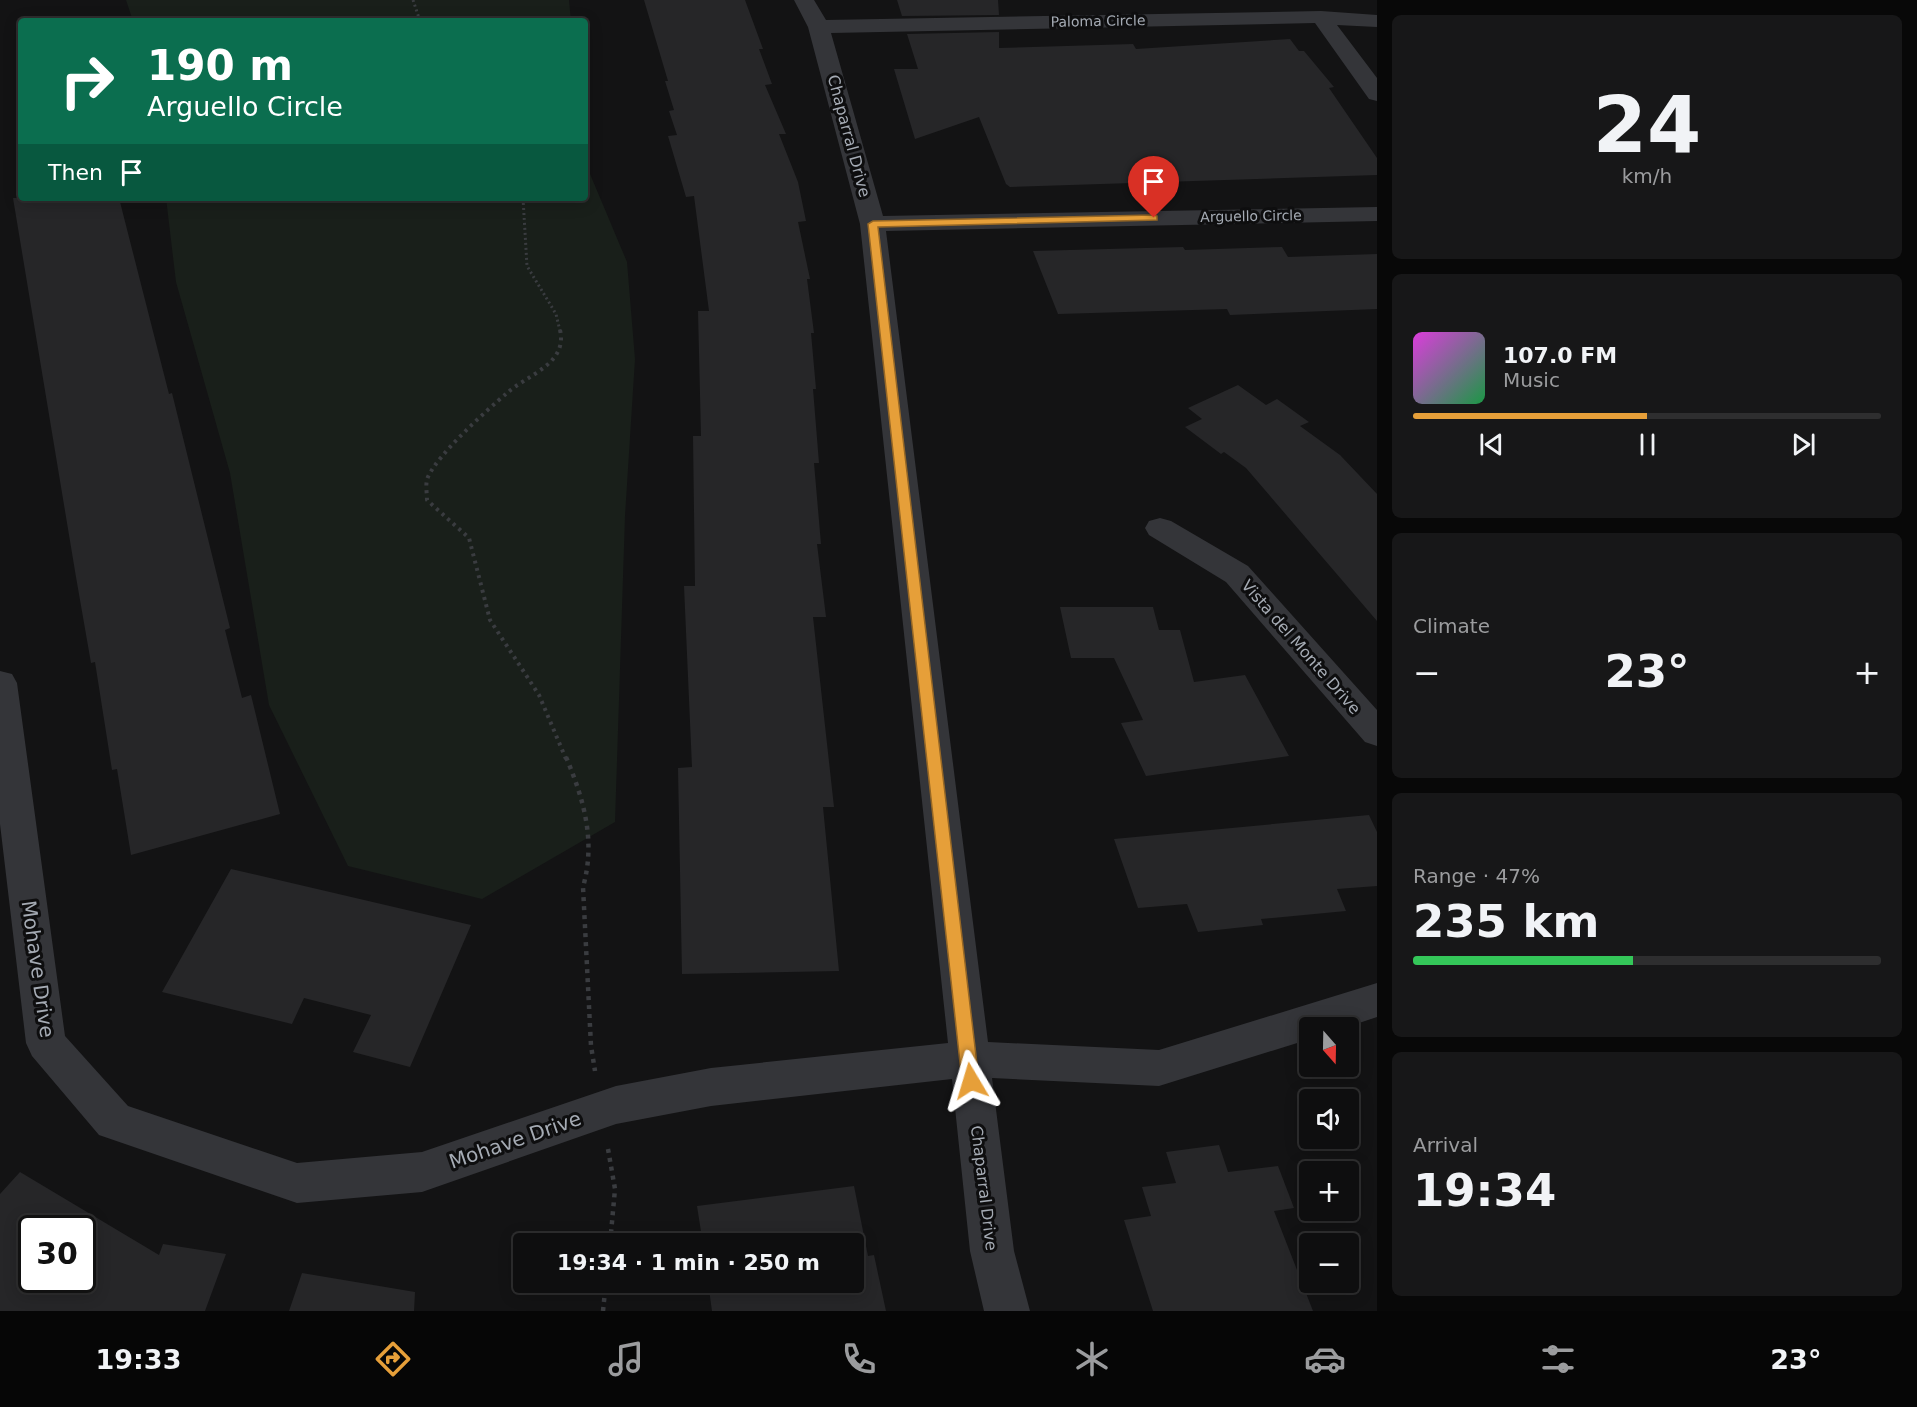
<!DOCTYPE html>
<html lang="en">
<head>
<meta charset="utf-8">
<style>
  :root { --surface:#0e0e0f; --page:#171718; --text:#f1f3f6; --muted:#9b9c9e; --line:#2e2e2f; --accent:#e69f39 }
  body { margin:0; font-family:"DejaVu Sans",sans-serif; background:var(--page); color:var(--text); height:100vh; display:flex; flex-direction:column; font-size:22px; white-space:nowrap }
  * { box-sizing:border-box; margin:0 }
  p { font-size:20px; color:var(--muted) }
  .icon { flex:none; width:33px; height:33px; fill:none; stroke:currentColor; stroke-width:2; stroke-linecap:round; stroke-linejoin:round }
  .map { position:relative; flex:1; overflow:hidden }
  .drawer { display:flex; flex-direction:column; gap:15px; padding:15px; background:#080808; width:540px }
  .drawer>* { flex:none }
  .guide { position:absolute; left:18px; top:18px; width:570px; height:183px; border-radius:6px; box-shadow:0 3px 15px #0003,0 0 0 2px var(--line); background:#0b6e4f; color:#fff; overflow:hidden }
  .needle { width:39px; rotate:160deg }
  .tools { position:absolute; left:1299px; top:1017px; display:grid; gap:12px }
  .tools a { display:grid; place-items:center; width:60px; height:60px; border-radius:6px; background:var(--surface); box-shadow:0 3px 15px #0003,0 0 0 2px var(--line); font-size:30px }
  .speed { position:absolute; left:18px; top:1215px; display:flex; gap:12px; font-size:30px; font-weight:700; text-align:center }
  .speed>* { display:grid; place-content:center; width:78px; height:78px; border-radius:50%; background:var(--surface); box-shadow:0 3px 15px #0003,0 0 0 2px var(--line); line-height:1 }
  .speed .limit { border:3px solid #111; border-radius:9px; background:#fff; color:#111 }
  .pin { position:absolute; display:grid; place-items:center; width:51px; height:51px; color:#fff; margin:-62px -26px; border-radius:50% 50% 50% 0; rotate:-45deg; box-shadow:0 0 6px #0007 }
  .pin .icon { rotate:45deg }
  .me { position:absolute; width:66px; margin:-33px; rotate:353deg; stroke-linejoin:round; filter:drop-shadow(0 0 4px #0008) }
  .turn { display:flex; align-items:center; gap:21px; height:126px; padding:0 30px; font-size:27px }
  .turn .icon { width:78px; height:78px; stroke-width:2.5 }
  .turn b { display:block; font-size:42px; line-height:51px }
  .then { display:flex; align-items:center; height:57px; padding:0 30px; background:#0003; gap:12px; font-size:22px }
  .big { font-size:45px; font-weight:700; line-height:1.1 }
  .drawer .widget { flex:1; display:flex; flex-direction:column; justify-content:center; gap:9px; min-width:0; padding:0 21px; border-radius:9px; background:var(--page) }
  .drawer .dial { align-items:center; gap:0 }
  .dial b { font-size:78px; line-height:1 }
  .song { display:flex; align-items:center; gap:18px }
  .cover { width:72px; height:72px; border-radius:9px; background:linear-gradient(135deg,hsl(300 70% 55%),hsl(140 70% 35%)) }
  .played { height:6px; border-radius:3px; background:linear-gradient(90deg,var(--accent) 50%,var(--line) 50%) }
  .keys { display:flex; justify-content:space-around; direction:ltr }
  .heat { display:flex; justify-content:space-between; align-items:center; font-size:33px; direction:ltr }
  .charge { height:9px; border-radius:4px; background:linear-gradient(90deg,#34c759 47%,var(--line) 0) }
  .trip { position:absolute; left:513px; top:1233px; width:351px; height:60px; border-radius:6px; background:var(--surface); box-shadow:0 3px 15px #0003,0 0 0 2px var(--line); font-weight:700; line-height:60px; text-align:center }
  .tabs { display:flex; height:96px; justify-content:space-around; align-items:center; background:#060606; color:var(--muted) }
  .tabs .icon { width:42px; height:42px }
  .tabs .on { color:var(--accent) }
  .tabs b { font-size:27px; color:var(--text) }
  main { display:flex; flex:1; min-height:0 }
  .map>svg:first-child { display:block }
  .green { fill:#191f1a }
  .building { fill:#262628; fill-rule:evenodd }
  .lines { fill:none; stroke-linecap:round; stroke-linejoin:round }
  .path-far2 { stroke:#3a3c40; stroke-width:3; stroke-dasharray:2 3; stroke-linecap:butt }
  .path-far1 { stroke:#3a3c40; stroke-width:4; stroke-dasharray:3 4.5; stroke-linecap:butt }
  .path { stroke:#3a3c40; stroke-width:4.5; stroke-dasharray:4 5; stroke-linecap:butt }
  .minor { fill:#343539; fill-rule:evenodd }
  .route { fill:#e69f39; stroke:#966725; stroke-width:1.5 }
  .labels { text-anchor:middle; dominant-baseline:central; stroke-width:6; stroke-linejoin:round; paint-order:stroke }
  .far-street-label { font-size:14px; fill:#a5abb4; stroke:#0e0e0f }
  .street-label { font-size:16px; fill:#a5abb4; stroke:#0e0e0f }
  .near-street-label { font-size:20px; fill:#a5abb4; stroke:#0e0e0f }
</style>
</head>
<body>
<main>
<div class="map">
<svg width="1377" height="1311" viewBox="0 0 1377 1311">
  <rect width="100%" height="100%" fill="#131314"/>
  <path class="green" d="M126,0H569L571,21H133Z
    M585,162L627,262L635,359L625,516L615,822L482,899L348,866L269,705L230,473L176,282L166,198H585Z"/>
  <path class="building" d="M644,0H745L763,49H759L772,84L765,85L786,134H779L798,182L806,221L798,222L810,279H807L814,333H811L816,389H813L819,463H814L821,544H817L826,617H813L834,807H823L839,971L682,974L678,768L692,767L684,586H695L693,436H701L698,311H709L694,196L686,197L668,136L677,135L669,111L674,110L665,81H668Z
    M897,0H998L999,15L902,16Z
    M999,32V48L1133,44L1136,49L1290,39L1299,51H1304L1334,87L1329,88L1377,158V175L1010,187L1006,184L979,117L915,139L894,69H918L907,34Z
    M13,198H119L169,394L172,393L230,628L225,630L242,698L251,695L280,814L131,855L117,769L112,770L95,662L91,663L76,577Z
    M1183,247L1185,250L1282,247L1288,257L1377,254V309L1230,315L1227,309L1058,314L1033,251Z
    M1238,385L1266,405L1277,399L1309,422L1300,426L1340,455L1377,494V621L1246,468L1224,452L1221,454L1185,427L1202,419L1188,408Z
    M1060,607H1153L1159,630H1180L1194,682L1245,675L1289,756L1146,776L1121,723L1143,720L1114,658H1071Z
    M1369,815L1377,832V886L1337,889L1346,911L1261,919L1263,925L1198,932L1187,904L1138,908L1114,839Z
    M231,869L471,925L410,1067L353,1052L371,1015L304,998L292,1024L162,992Z
    M1219,1145L1228,1172L1278,1166L1294,1208L1274,1211L1313,1311H1153L1124,1220L1151,1216L1142,1187L1176,1183L1166,1152Z
    M20,1172L159,1255L163,1244L226,1254L205,1311H0V1194ZM32,1228H82V1280H32Z
    M854,1186L868,1256L874,1255L886,1311H712L708,1282H854V1244H703L697,1206Z
    M302,1273L415,1292L414,1311H289Z"/>
  <g class="lines">
    <path class="path-far2" d="M413,0L420,21
      M523,198L527,266L556,314L560,331"/>
    <path class="path-far1" d="M560,330C568,364 527,375 507,393C487,410 438,454 428,477C425,483 427,493 427,500L469,538L490,620L539,695L566,759"/>
    <path class="path" d="M566,757C584,800 596,841 583,887L591,1046L595,1071
      M608,1149L615,1189L610,1244
      M603,1311L606,1282"/>
    <path class="minor" d="M794,0H814L826,20L1321,11L1377,15V27L1337,25L1377,78V101L1369,99L1315,23L831,33L883,216L1377,207V221L886,231L988,1042L1159,1050L1377,983V1017L1344,1028H1310V1039L1159,1086L992,1078L1014,1251L1030,1311H984L970,1251L952,1079L711,1106L616,1124L422,1192L297,1203L99,1135L32,1056L26,1043L0,824V671L12,674L17,683L65,1036L128,1106L297,1163L422,1152L616,1086L711,1068L948,1043L860,224L808,27Z
      M1160,518L1171,521L1248,566L1377,710V746L1365,742L1226,582L1149,535L1145,528L1149,521Z"/>
  </g>
  <path class="route" d="M1154,215L1157,216V220L878,227L979,1081L977,1086L971,1088L965,1086L962,1081L868,224L873,221Z"/>
  <g class="labels">
    <g class="far-street-label">
      <text transform="translate(1098 21) rotate(-1)">Paloma Circle</text>
      <text transform="translate(1251 216) rotate(-1)">Arguello Circle</text>
    </g>
    <g class="street-label">
      <text transform="translate(849 136) rotate(75)">Chaparral Drive</text>
      <text transform="translate(1301 647) rotate(49)">Vista del Monte Drive</text>
      <text transform="translate(984 1188) rotate(83)">Chaparral Drive</text>
    </g>
    <g class="near-street-label">
      <text transform="translate(38 969) rotate(82)">Mohave Drive</text>
      <text transform="translate(515 1140) rotate(-19)">Mohave Drive</text>
    </g>
  </g>
</svg>
<div class="tools">
<a><svg class="needle" viewBox="-14 -14 28 28"><path d="M0-13l5 13h-10z" fill="#e53935"/><path d="M0 13l5-13h-10z" fill="#9b9c9e"/></svg></a>
<a><svg class="icon" aria-label="sound" viewBox="0 0 24 24"><path d="M4 9h4l5-4v14l-5-4H4zM17 9q2 3 0 6"/></svg></a>
<a>+</a>
<a>−</a>
</div>
<div class="speed"><div class="limit">30</div></div>
<div class="pin" style="left:1154px;top:218px;background:#d93025"><svg class="icon" aria-label="arrive" viewBox="0 0 24 24"><path d="M6 21V4h12l-3 4 3 4H6"/></svg></div>
<svg class="me" style="left:971px;top:1081px" viewBox="-20 -20 40 40"><path d="M0-17L14 15 0 8-14 15z" fill="#e69f39" stroke="#fff" stroke-width="4"/></svg>
<div class="trip">19:34 · 1 min · 250 m</div>
<div class="guide">
<div class="turn"><svg class="icon" aria-label="right" viewBox="0 0 24 24"><path d="M7 20v-9h11M14 6l5 5-5 5"/></svg><div><b>190 m</b>Arguello Circle</div></div>
<div class="then">Then<svg class="icon" aria-label="arrive" viewBox="0 0 24 24"><path d="M6 21V4h12l-3 4 3 4H6"/></svg></div>
</div>
</div>
<section class="drawer">
<div class="widget dial"><b>24</b><p>km/h</p></div>
<div class="widget">
<div class="song"><i class="cover"></i><div><b>107.0 FM</b><p>Music</p></div></div>
<div class="played"></div>
<div class="keys"><svg class="icon" aria-label="previous" viewBox="0 0 24 24"><path d="M18 5L8 12l10 7zM5 5v14"/></svg><svg class="icon" aria-label="pause" viewBox="0 0 24 24"><path d="M8 5v14M16 5v14"/></svg><svg class="icon" aria-label="next" viewBox="0 0 24 24"><path d="M6 5l10 7-10 7zM19 5v14"/></svg></div>
</div>
<div class="widget"><p>Climate</p>
<div class="heat"><a>−</a><b class="big">23°</b><a>+</a></div>
</div>
<div class="widget"><p>Range · 47%</p><b class="big">235 km</b><div class="charge"></div></div>
<div class="widget"><p>Arrival</p><b class="big">19:34</b></div>
</section>
</main>
<nav class="tabs">
<b>19:33</b>
<svg class="icon on" aria-label="directions" viewBox="0 0 24 24"><path d="M12 3l9 9-9 9-9-9zM9 14v-3h6M13 9l2 2-2 2"/></svg>
<svg class="icon" aria-label="music" viewBox="0 0 24 24"><path d="M9 18V5l10-2v13"/><circle cx="6" cy="18" r="3"/><circle cx="16" cy="16" r="3"/></svg>
<svg class="icon" aria-label="phone" viewBox="0 0 24 24"><path d="M5 4h4l2 5-3 2q2 4 5 5l2-3 5 2v4C11 20 4 13 5 4z"/></svg>
<svg class="icon" aria-label="climate" viewBox="0 0 24 24"><path d="M12 3v18M4 7l16 10M4 17L20 7"/></svg>
<svg class="icon" aria-label="car" viewBox="0 0 24 24"><path d="M5 17H2v-5l4-1 3-4h7l3 4 3 1v5h-3M9 17h6M6 11h13"/><circle cx="7" cy="17" r="2"/><circle cx="17" cy="17" r="2"/></svg>
<svg class="icon" aria-label="filters" viewBox="0 0 24 24"><path d="M4 7h16M4 17h16"/><circle cx="9" cy="7" r="2"/><circle cx="15" cy="17" r="2"/></svg>
<b>23°</b>
</nav>
</body>
</html>
